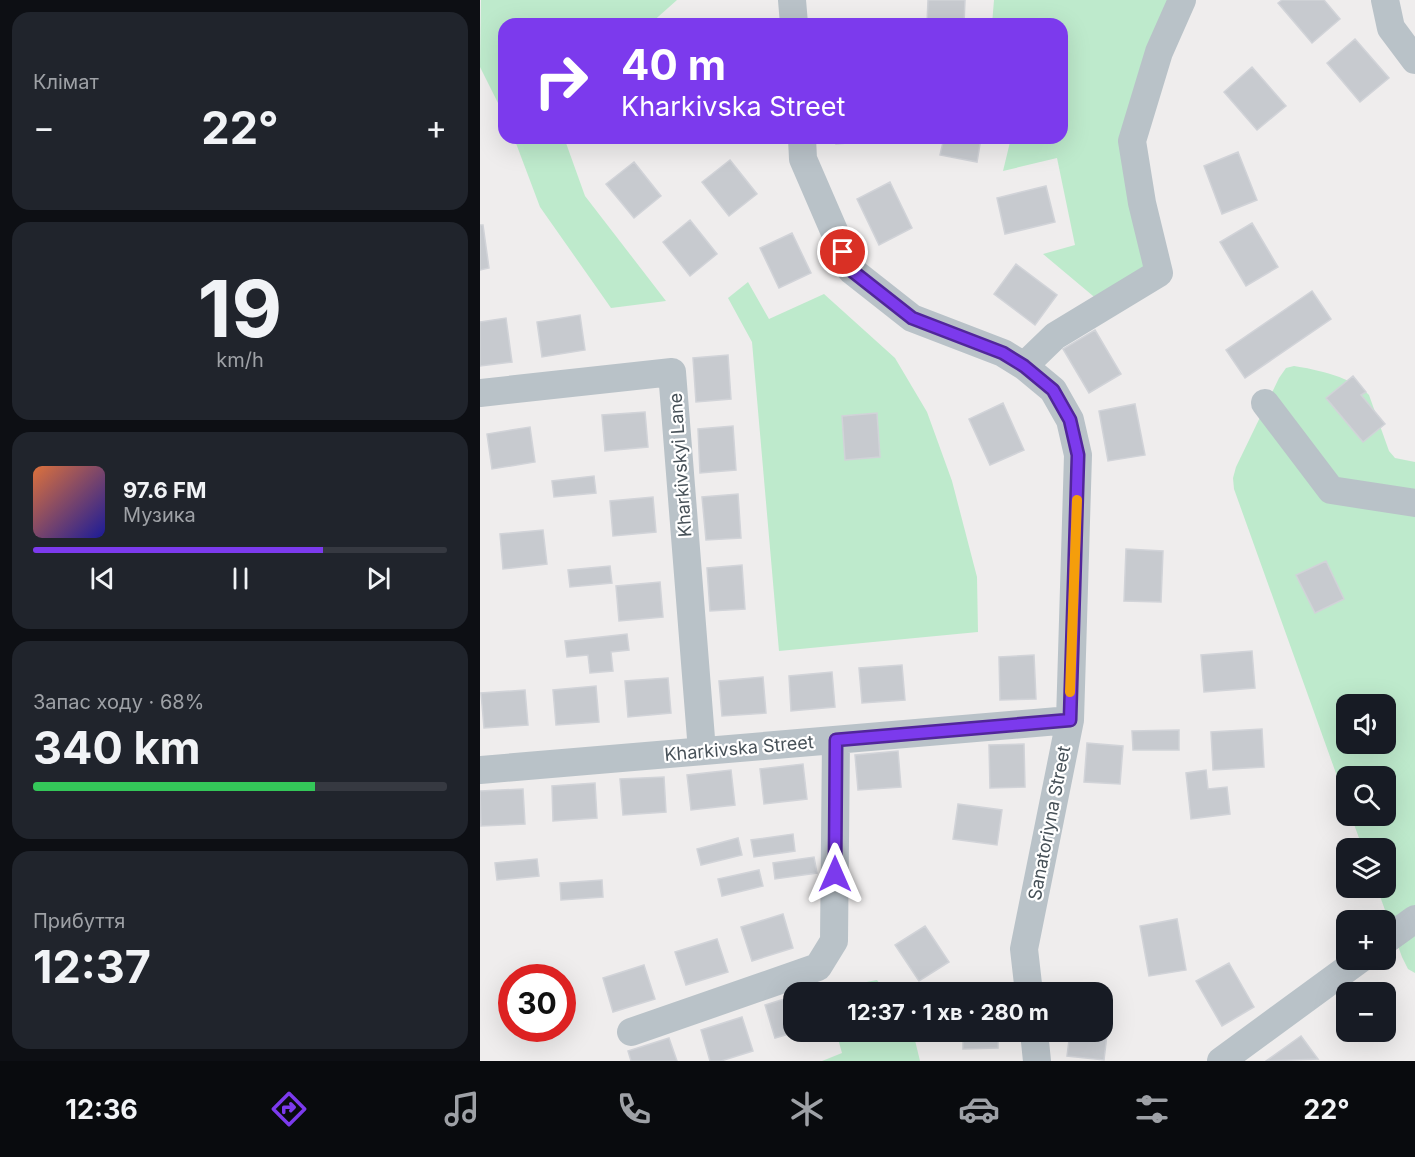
<!DOCTYPE html>
<html lang="uk">
<head>
<meta charset="utf-8">
<style>
  :root { --surface:#171b24; --page:#20242c; --text:#f1f3f6; --muted:#9ea1a6; --line:#363941; --accent:#7c3aed }
  body { margin:0; font-family:Inter,sans-serif; background:var(--page); color:var(--text); height:100vh; display:flex; flex-direction:column; font-size:22px; white-space:nowrap }
  * { box-sizing:border-box; margin:0 }
  p { font-size:20px; color:var(--muted) }
  .icon { flex:none; width:33px; height:33px; fill:none; stroke:currentColor; stroke-width:2; stroke-linecap:round; stroke-linejoin:round }
  .map { position:relative; flex:1; overflow:hidden }
  .side { display:flex; flex-direction:column; gap:12px; padding:12px; background:#0d0f14; width:480px }
  .side>* { flex:none }
  .hud { position:absolute; left:18px; top:18px; width:570px; height:126px; border-radius:18px; box-shadow:0 6px 24px #0002; background:#7c3aed; color:#fff; overflow:hidden }
  .fabs { position:absolute; left:856px; top:694px; display:grid; gap:12px }
  .fabs a { display:grid; place-items:center; width:60px; height:60px; border-radius:12px; background:var(--surface); box-shadow:0 6px 24px #0002; font-size:30px }
  .speed { position:absolute; left:18px; top:964px; display:flex; gap:12px; font-size:30px; font-weight:700; text-align:center }
  .speed>* { display:grid; place-content:center; width:78px; height:78px; border-radius:50%; background:var(--surface); box-shadow:0 6px 24px #0002; line-height:1 }
  .speed .limit { border:9px solid #d22; background:#fff; color:#111 }
  .pin { position:absolute; display:grid; place-items:center; width:51px; height:51px; color:#fff; margin:-26px; border:3px solid #fff; border-radius:50%; box-shadow:0 2px 6px #0007 }
  .me { position:absolute; width:66px; margin:-33px; rotate:0deg; stroke-linejoin:round; filter:drop-shadow(0 0 4px #0008) }
  .turn { display:flex; align-items:center; gap:21px; height:126px; padding:0 24px; font-size:27px }
  .turn .icon { width:78px; height:78px; stroke-width:2.5 }
  .turn b { display:block; font-size:42px; line-height:51px }
  .big { font-size:45px; font-weight:700; line-height:1.1 }
  .side .tile { flex:1; display:flex; flex-direction:column; justify-content:center; gap:9px; min-width:0; padding:0 21px; border-radius:18px; background:var(--page) }
  .side .dial { align-items:center; gap:0 }
  .dial b { font-size:78px; line-height:1 }
  .song { display:flex; align-items:center; gap:18px }
  .cover { width:72px; height:72px; border-radius:9px; background:linear-gradient(135deg,hsl(20 70% 55%),hsl(240 70% 35%)) }
  .played { height:6px; border-radius:3px; background:linear-gradient(90deg,var(--accent) 70%,var(--line) 70%) }
  .keys { display:flex; justify-content:space-around; direction:ltr }
  .heat { display:flex; justify-content:space-between; align-items:center; font-size:33px; direction:ltr }
  .charge { height:9px; border-radius:4px; background:linear-gradient(90deg,#34c759 68%,var(--line) 0) }
  .trip { position:absolute; left:303px; top:982px; width:330px; height:60px; border-radius:18px; background:var(--surface); box-shadow:0 6px 24px #0002; font-weight:700; line-height:60px; text-align:center }
  .tabs { display:flex; height:96px; justify-content:space-around; align-items:center; background:#090b0e; color:var(--muted) }
  .tabs .icon { width:42px; height:42px }
  .tabs .current { color:var(--accent) }
  .tabs b { font-size:27px; color:var(--text) }
  main { display:flex; flex:1; min-height:0 }
  .map>svg:first-child { display:block }
  .green { fill:#beeacc; fill-rule:evenodd }
  .building { fill:#c7cacf; stroke:#d1d3d8; stroke-width:1.5 }
  .lines { fill:none; stroke-linecap:round; stroke-linejoin:round }
  .minor { stroke:#b9c2c8; stroke-width:28 }
  .route-casing { stroke:#51269a; stroke-width:15 }
  .route { stroke:#7c3aed; stroke-width:10 }
  .slow { stroke:#f59e0b; stroke-width:10 }
  .labels { text-anchor:middle; dominant-baseline:central; stroke-width:4.5; stroke-linejoin:round; paint-order:stroke }
  .street-label { font-size:18px; fill:#475158; stroke:#fff }
</style>
</head>
<body>
<main>
<section class="side">
<div class="tile"><p>Клімат</p>
<div class="heat"><a>−</a><b class="big">22°</b><a>+</a></div>
</div>
<div class="tile dial"><b>19</b><p>km/h</p></div>
<div class="tile">
<div class="song"><i class="cover"></i><div><b>97.6 FM</b><p>Музика</p></div></div>
<div class="played"></div>
<div class="keys"><svg class="icon" aria-label="previous" viewBox="0 0 24 24"><path d="M18 5L8 12l10 7zM5 5v14"/></svg><svg class="icon" aria-label="pause" viewBox="0 0 24 24"><path d="M8 5v14M16 5v14"/></svg><svg class="icon" aria-label="next" viewBox="0 0 24 24"><path d="M6 5l10 7-10 7zM19 5v14"/></svg></div>
</div>
<div class="tile"><p>Запас ходу · 68%</p><b class="big">340 km</b><div class="charge"></div></div>
<div class="tile"><p>Прибуття</p><b class="big">12:37</b></div>
</section>
<div class="map">
<svg width="935" height="1061" viewBox="0 0 935 1061">
  <rect width="100%" height="100%" fill="#efeded"/>
  <path class="green" d="M1,0H197L170,24H24V115L0,67Z
    M514,0H702L652,141L679,273L625,306L563,254L595,245L577,158L523,171L531,138H582V24H512Z
    M34,138H88L86,143L105,196L186,301L131,308L60,207Z
    M268,282L289,319L344,294L415,358L447,412L472,481L497,577L498,632L299,651L272,342L248,298Z
    M814,366C835,369 875,378 889,395L909,451L915,458L935,462V973L928,969L922,957L897,888H906V849H883L871,816H906V777H867V804L754,489L753,478L756,467L799,378L806,368ZM867,705H906V744H867Z
    M397,980L406,993H366L371,985Z
    M356,1032H433L440,1061H342L362,1053Z"/>
  <path class="building" d="M448,0H485L484,24H447Z
    M802,0H844L860,19L832,43L798,3Z
    M875,39L909,78L880,102L847,63Z
    M772,67L806,106L777,130L744,92Z
    M355,138H393V141L356,144Z
    M464,138H501L497,162L460,155Z
    M758,152L777,200L742,214L724,166Z
    M250,160L277,194L249,216L222,182Z
    M154,162L181,196L154,218L126,184Z
    M410,182L432,228L399,245L377,199Z
    M566,186L575,222L525,234L517,198Z
    M210,220L237,254L210,276L183,242Z
    M772,223L798,267L766,286L740,242Z
    M0,225H3L9,268L0,270Z
    M312,233L331,273L299,288L280,248Z
    M536,264L577,295L555,325L514,294Z
    M832,291L851,319L765,378L746,350Z
    M100,315L105,350L62,357L57,322Z
    M26,318L32,362L0,366V322Z
    M615,330L641,374L609,393L583,349Z
    M248,355L251,399L216,402L213,358Z
    M873,376L886,392L881,395L905,424L883,442L846,398Z
    M523,403L544,450L510,465L489,419Z
    M655,404L665,455L628,461L619,411Z
    M165,412L168,447L125,451L122,415Z
    M397,413L400,457L365,460L362,416Z
    M253,426L256,470L220,473L218,429Z
    M50,427L55,462L12,469L7,434Z
    M114,476L116,493L74,497L72,481Z
    M258,494L261,538L226,540L222,497Z
    M173,497L176,532L133,536L130,501Z
    M63,530L67,564L23,569L20,534Z
    M646,549L683,551L681,602L644,601Z
    M846,561L864,599L835,613L816,575Z
    M262,565L265,609L230,611L227,568Z
    M130,566L132,583L90,587L88,570Z
    M180,582L183,617L139,621L136,586Z
    M147,634L149,650L131,652L133,671L110,673L108,655L87,657L85,641Z
    M772,651L775,688L724,692L721,655Z
    M554,655L556,699L520,700L519,657Z
    M422,665L425,700L382,703L379,668Z
    M352,672L355,707L311,711L309,676Z
    M283,677L286,713L242,716L239,681Z
    M188,678L191,713L148,717L145,681Z
    M116,686L119,722L76,725L73,690Z
    M45,690L48,725L4,728L1,693Z
    M782,729L784,767L733,770L731,732Z
    M699,730V750H653L652,731Z
    M607,743L643,746L640,784L604,782Z
    M544,744L545,787L510,788L509,745Z
    M418,751L421,787L378,790L375,755Z
    M323,764L327,799L284,804L280,769Z
    M251,770L255,805L211,810L207,775Z
    M726,770L728,789L747,787L750,814L711,819L706,773Z
    M184,777L186,812L143,815L140,779Z
    M115,783L117,818L73,821L72,786Z
    M43,789L45,824L1,826L0,791Z
    M478,804L522,810L517,845L473,839Z
    M313,834L315,851L274,857L271,840Z
    M258,838L262,855L221,865L217,849Z
    M334,857L337,873L295,879L293,863Z
    M57,859L59,876L17,880L15,863Z
    M279,870L283,886L242,896L238,879Z
    M122,880L123,897L81,900L80,883Z
    M303,914L313,948L272,961L261,927Z
    M697,919L706,970L669,976L660,926Z
    M445,926L469,962L439,981L415,945Z
    M237,939L248,972L206,985L195,952Z
    M749,963L774,1007L742,1026L716,981Z
    M164,965L175,999L133,1012L123,978Z
    M314,996V1032H316L295,1038L285,1005Z
    M622,1008L630,1009L624,1060L587,1056L590,1032H622Z
    M262,1017L273,1051L241,1061H230L221,1030Z
    M483,1032H518V1048L483,1049Z
    M821,1036L838,1059L786,1061Z
    M189,1038L197,1061H151L148,1051Z"/>
  <g class="lines">
    <path class="minor" d="M312,0L314,24
      M905,0L911,28L935,60
      M322,138L323,159L371,270L432,318L523,353L544,366L573,390L590,420L598,455L590,720L544,949L549,993
      M544,366L575,336L679,273L662,203L652,141L679,52L702,0
      M0,393L192,372L222,751
      M785,403L851,490L935,503
      M0,770L590,720
      M906,940L935,919
      M151,1032L338,967L354,941L356,740
      M554,1032L557,1061
      M741,1061L879,960"/>
  </g>
  <g class="lines">
    <defs>
      <path id="route" d="M355,874L356,740L590,720L598,455L590,420L573,390L544,366L523,353L432,318L371,270L363,252"/>
    </defs>
    <use href="#route" class="route-casing"/>
    <use href="#route" class="route"/>
    <path class="slow" d="M590,692L597,500"/>
  </g>
  <g class="labels">
    <g class="street-label">
      <text transform="translate(200 465) rotate(-94)">Kharkivskyi Lane</text>
      <text transform="translate(259 748) rotate(-5)">Kharkivska Street</text>
      <text transform="translate(569 823) rotate(-79)">Sanatoriyna Street</text>
    </g>
  </g>
</svg>
<div class="fabs">
<a><svg class="icon" aria-label="sound" viewBox="0 0 24 24"><path d="M4 9h4l5-4v14l-5-4H4zM17 9q2 3 0 6"/></svg></a>
<a><svg class="icon" aria-label="search" viewBox="0 0 24 24"><circle cx="10" cy="10" r="6"/><path d="M15 15l6 6"/></svg></a>
<a><svg class="icon" aria-label="layers" viewBox="0 0 24 24"><path d="M12 4l9 5-9 5-9-5zM3 14l9 5 9-5"/></svg></a>
<a>+</a>
<a>−</a>
</div>
<div class="speed"><div class="limit">30</div></div>
<div class="pin" style="left:363px;top:252px;background:#d93025"><svg class="icon" aria-label="arrive" viewBox="0 0 24 24"><path d="M6 21V4h12l-3 4 3 4H6"/></svg></div>
<svg class="me" style="left:355px;top:874px" viewBox="-20 -20 40 40"><path d="M0-17L14 15 0 8-14 15z" fill="#7c3aed" stroke="#fff" stroke-width="4"/></svg>
<div class="trip">12:37 · 1 хв · 280 m</div>
<div class="hud">
<div class="turn"><svg class="icon" aria-label="right" viewBox="0 0 24 24"><path d="M7 20v-9h11M14 6l5 5-5 5"/></svg><div><b>40 m</b>Kharkivska Street</div></div>
</div>
</div>
</main>
<nav class="tabs">
<b>12:36</b>
<svg class="icon current" aria-label="directions" viewBox="0 0 24 24"><path d="M12 3l9 9-9 9-9-9zM9 14v-3h6M13 9l2 2-2 2"/></svg>
<svg class="icon" aria-label="music" viewBox="0 0 24 24"><path d="M9 18V5l10-2v13"/><circle cx="6" cy="18" r="3"/><circle cx="16" cy="16" r="3"/></svg>
<svg class="icon" aria-label="phone" viewBox="0 0 24 24"><path d="M5 4h4l2 5-3 2q2 4 5 5l2-3 5 2v4C11 20 4 13 5 4z"/></svg>
<svg class="icon" aria-label="climate" viewBox="0 0 24 24"><path d="M12 3v18M4 7l16 10M4 17L20 7"/></svg>
<svg class="icon" aria-label="car" viewBox="0 0 24 24"><path d="M5 17H2v-5l4-1 3-4h7l3 4 3 1v5h-3M9 17h6M6 11h13"/><circle cx="7" cy="17" r="2"/><circle cx="17" cy="17" r="2"/></svg>
<svg class="icon" aria-label="filters" viewBox="0 0 24 24"><path d="M4 7h16M4 17h16"/><circle cx="9" cy="7" r="2"/><circle cx="15" cy="17" r="2"/></svg>
<b>22°</b>
</nav>
</body>
</html>
